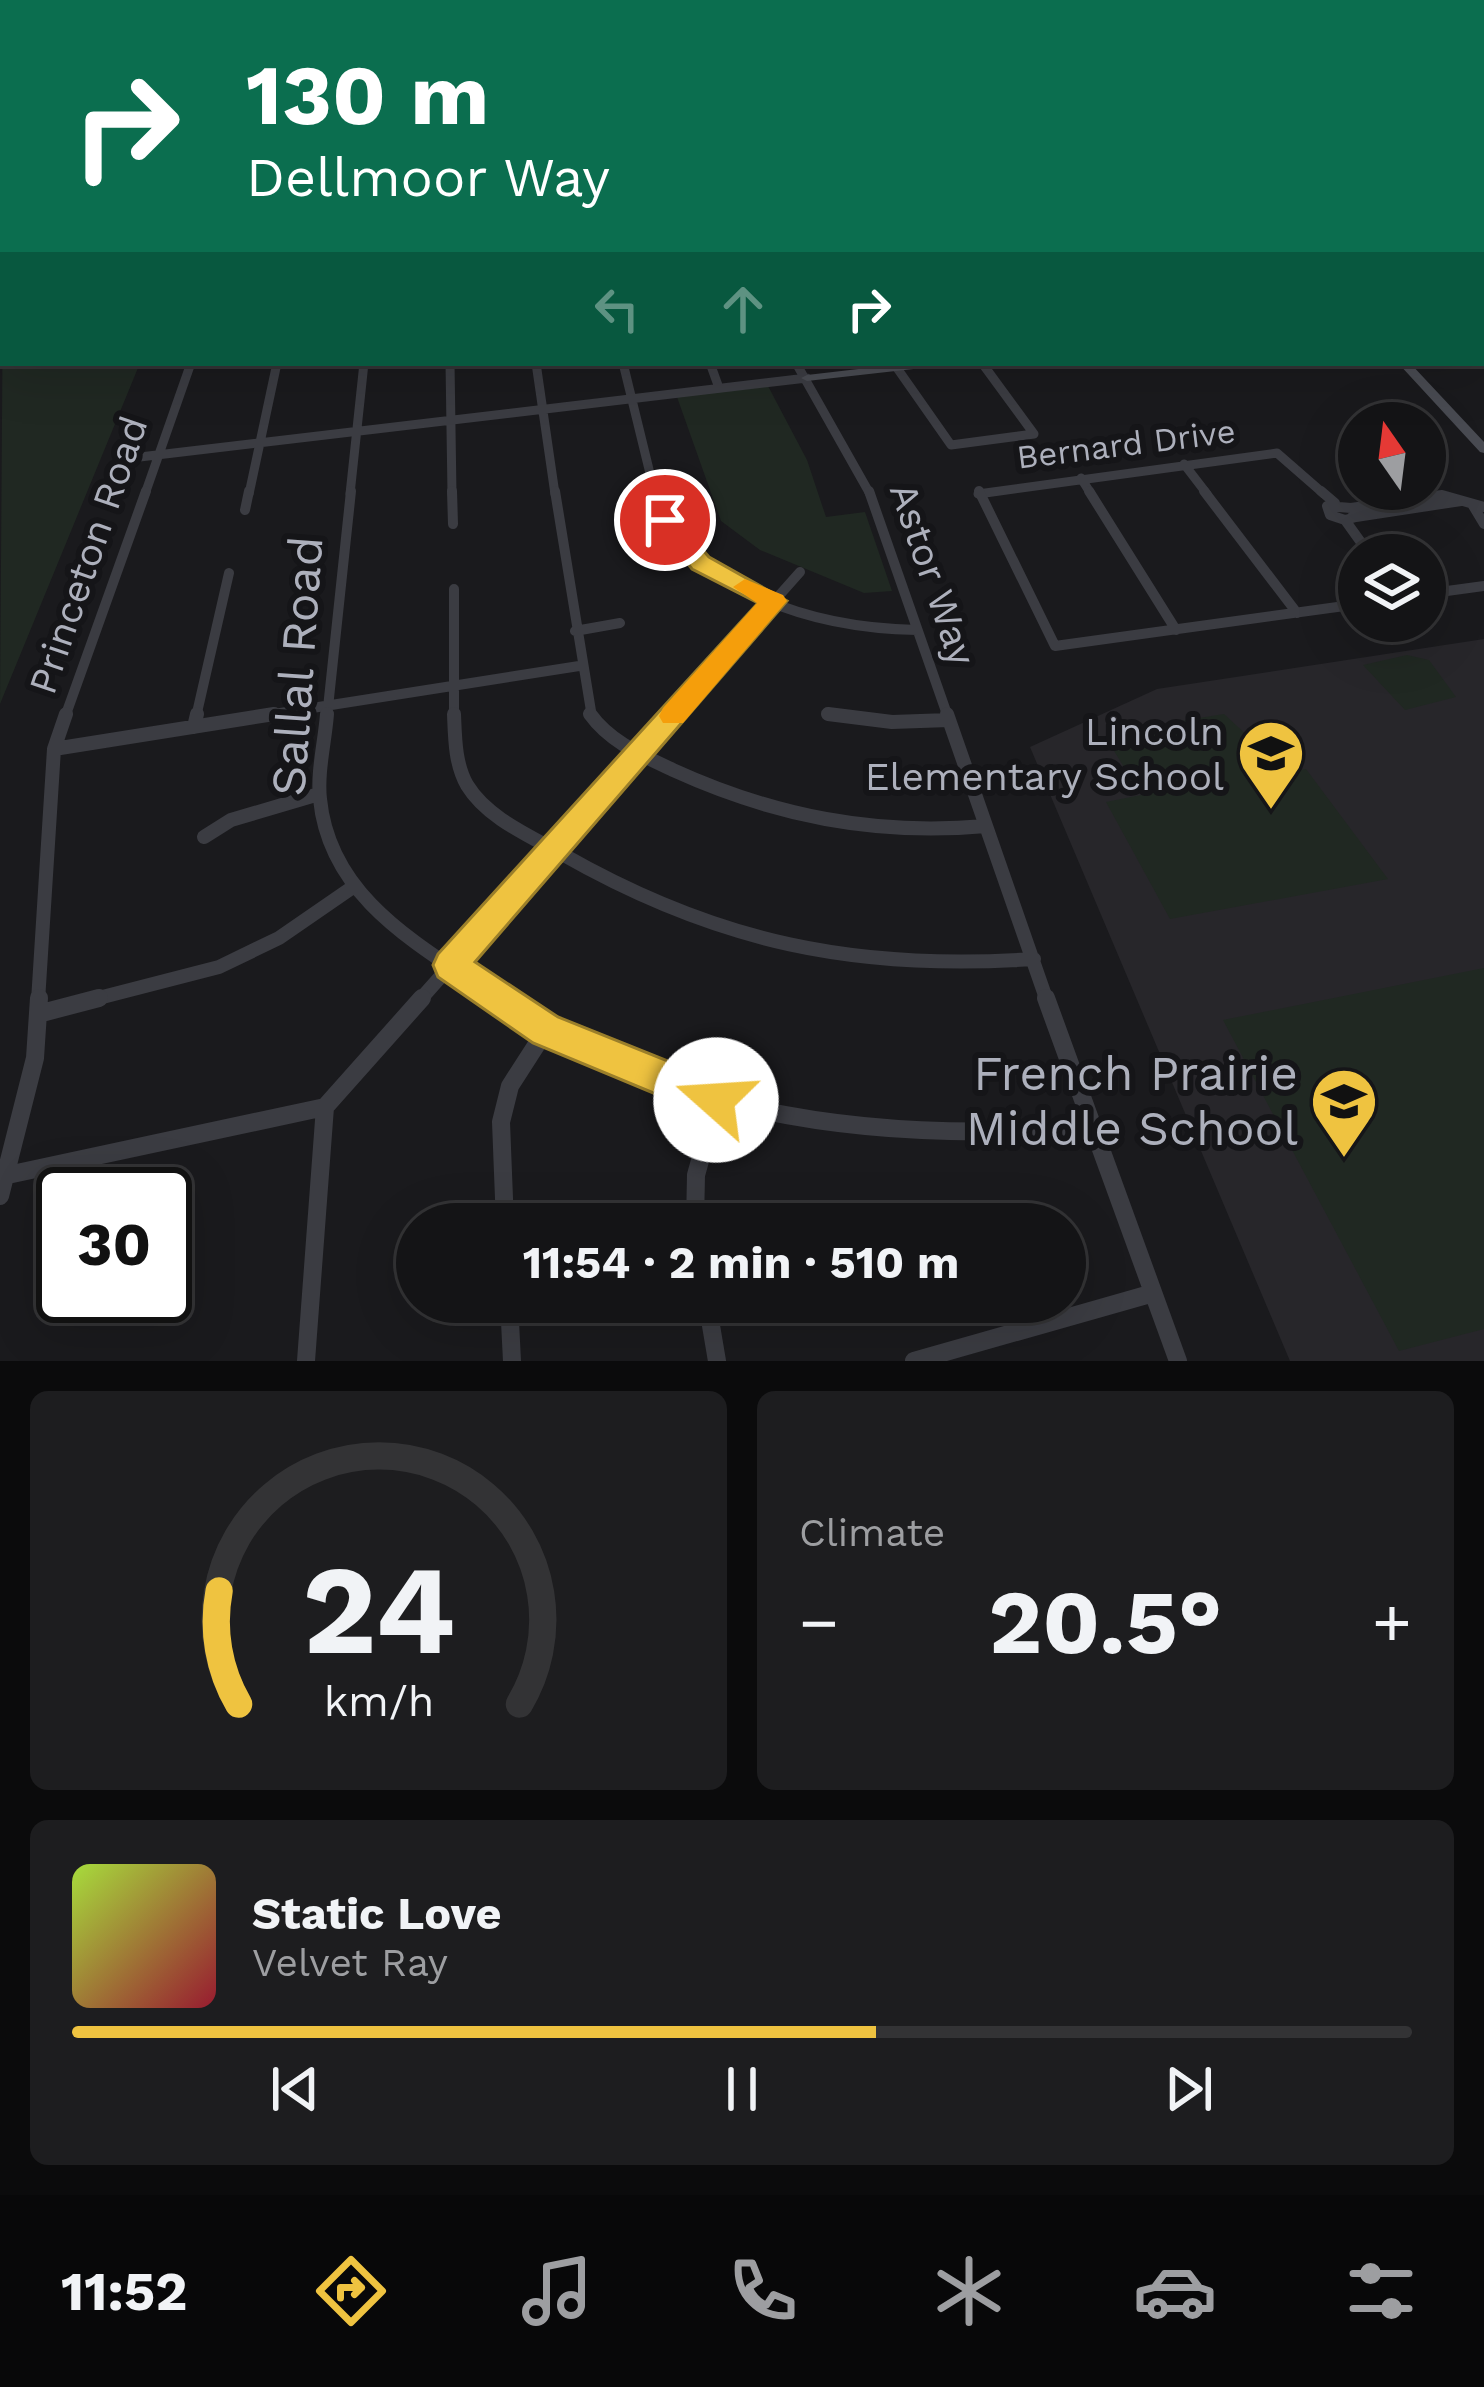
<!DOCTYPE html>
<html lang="en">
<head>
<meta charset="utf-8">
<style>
  :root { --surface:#141416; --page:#1d1d1f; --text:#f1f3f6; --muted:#9d9ea1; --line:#333335; --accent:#efc340 }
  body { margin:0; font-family:"Work Sans",sans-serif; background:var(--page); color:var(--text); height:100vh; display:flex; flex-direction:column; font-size:45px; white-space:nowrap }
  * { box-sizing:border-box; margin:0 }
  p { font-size:39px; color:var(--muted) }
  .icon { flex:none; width:66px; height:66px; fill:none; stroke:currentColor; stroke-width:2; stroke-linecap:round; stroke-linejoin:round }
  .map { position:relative; height:1361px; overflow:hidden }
  .side { display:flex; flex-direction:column; gap:30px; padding:30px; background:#0b0b0c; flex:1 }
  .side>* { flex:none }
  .guide { position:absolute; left:0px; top:0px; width:1485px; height:366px; box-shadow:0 12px 48px #0002,0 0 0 3px var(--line); background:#0b6e4f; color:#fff; overflow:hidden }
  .needle { width:78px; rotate:346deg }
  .controls { position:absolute; left:1338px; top:402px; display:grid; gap:24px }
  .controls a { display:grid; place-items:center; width:108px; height:108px; border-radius:50%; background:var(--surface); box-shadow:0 12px 48px #0002,0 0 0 3px var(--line); font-size:60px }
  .speed { position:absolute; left:36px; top:1167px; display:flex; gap:24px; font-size:60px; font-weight:700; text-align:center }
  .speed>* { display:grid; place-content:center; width:156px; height:156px; border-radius:50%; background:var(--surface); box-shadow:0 12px 48px #0002,0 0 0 3px var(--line); line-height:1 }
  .speed .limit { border:6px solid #111; border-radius:18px; background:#fff; color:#111 }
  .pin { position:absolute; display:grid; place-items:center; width:102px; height:102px; color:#fff; margin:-51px; border:6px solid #fff; border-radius:50%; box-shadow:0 3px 12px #0007 }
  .me { position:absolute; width:132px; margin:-66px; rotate:289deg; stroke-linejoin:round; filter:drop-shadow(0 0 9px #0008) }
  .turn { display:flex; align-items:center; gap:42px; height:252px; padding:0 48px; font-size:54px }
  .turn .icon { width:156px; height:156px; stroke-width:2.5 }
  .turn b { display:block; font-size:84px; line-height:102px }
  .lanes { display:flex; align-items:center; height:114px; padding:0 48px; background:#0003; justify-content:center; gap:60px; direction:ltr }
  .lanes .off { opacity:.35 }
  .big { font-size:90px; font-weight:700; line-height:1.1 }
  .side .card { flex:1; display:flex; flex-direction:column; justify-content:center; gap:18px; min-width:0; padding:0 42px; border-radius:18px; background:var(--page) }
  .side .dial { align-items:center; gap:0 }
  .dial svg { height:312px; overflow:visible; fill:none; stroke:var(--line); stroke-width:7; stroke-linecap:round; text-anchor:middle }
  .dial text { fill:var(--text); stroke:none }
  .song { display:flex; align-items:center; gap:36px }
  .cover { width:144px; height:144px; border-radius:18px; background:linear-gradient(135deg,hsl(80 70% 55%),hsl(350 70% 35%)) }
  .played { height:12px; border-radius:6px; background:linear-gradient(90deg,var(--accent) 60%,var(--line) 60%) }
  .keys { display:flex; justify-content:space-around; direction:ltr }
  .heat { display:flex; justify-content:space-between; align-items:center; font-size:66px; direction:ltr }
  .side .tiles { flex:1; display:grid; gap:30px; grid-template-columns:1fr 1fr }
  .card:last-child { grid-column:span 2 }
  .trip { position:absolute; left:396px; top:1203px; width:690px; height:120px; border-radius:60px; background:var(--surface); box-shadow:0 12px 48px #0002,0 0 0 3px var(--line); font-weight:700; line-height:120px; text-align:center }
  .tabs { display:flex; height:192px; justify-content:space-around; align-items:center; background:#080809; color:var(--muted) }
  .tabs .icon { width:84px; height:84px }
  .tabs .selected { color:var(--accent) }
  .tabs b { font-size:54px; color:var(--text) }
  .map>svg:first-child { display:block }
  .built { fill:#27262a }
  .green { fill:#202822 }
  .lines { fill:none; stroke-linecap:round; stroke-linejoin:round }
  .street-far3 { stroke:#3b3c42; stroke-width:9 }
  .street-far2 { stroke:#3b3c42; stroke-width:10 }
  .street-far1 { stroke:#3b3c42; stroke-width:14 }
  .street { stroke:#3b3c42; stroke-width:18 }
  .secondary { fill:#494b52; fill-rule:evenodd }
  .highway { fill:#676972; fill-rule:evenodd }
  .route { fill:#efc340; stroke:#9b7f2a; stroke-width:3 }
  .slow { fill:#f59e0b }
  .labels { text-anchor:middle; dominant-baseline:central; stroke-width:12; stroke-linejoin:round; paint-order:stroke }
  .far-street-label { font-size:33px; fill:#adb0bc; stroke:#151518 }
  .street-label { font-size:39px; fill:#adb0bc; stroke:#151518 }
  .poi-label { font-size:39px; fill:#adb0bc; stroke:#151518; text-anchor:end }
  .near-street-label { font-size:48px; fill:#adb0bc; stroke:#151518 }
  .near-poi-label { font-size:48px; fill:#adb0bc; stroke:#151518; text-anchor:end }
</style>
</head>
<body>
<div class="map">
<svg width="1484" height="1361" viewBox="0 0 1484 1361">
  <rect width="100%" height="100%" fill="#1a1a1d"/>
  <path class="built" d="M1484,639V1361H1290L1030,747L1157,689Z"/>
  <path class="green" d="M3,273V363H140L0,704Z
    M768,386L807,460L826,517L865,512L892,591L864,593L760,550L721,521L677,397Z
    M1407,655L1429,660L1456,697L1405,710L1363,665Z
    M1224,714L1250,738L1270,775L1306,769L1388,879L1170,919L1106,802L1141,795L1108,741L1113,732Z
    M1484,968V1329L1399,1351L1223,1020Z"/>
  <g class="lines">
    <path class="street-far3" d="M450,363L452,494
      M536,363L555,494
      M623,363L655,494
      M710,363L719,388
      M796,363L870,494
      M897,368L951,445L1034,434L982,363
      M123,459L807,378
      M1184,464L1207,494
      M1081,478L1091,494
      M145,494L191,363
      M249,494L277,363
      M350,494L364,363
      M978,494L1277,453L1324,494"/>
    <path class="street-far2" d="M452,491L453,524
      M555,491L592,717
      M654,491C691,594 817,628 917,630
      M869,491L948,717
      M979,491L1055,646L1359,604
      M1089,491L1176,630
      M1204,491L1297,613
      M1321,491L1335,503
      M1472,504L1484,524
      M1327,506L1351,508L1356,517L1345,520L1330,515Z
      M1351,508L1442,495L1484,507
      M245,510L249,491
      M1356,517L1461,501
      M1345,520L1370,555
      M1425,594L1484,586
      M575,631L620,623
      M827,714L853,717
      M65,717L146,491
      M196,717L229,573
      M255,717L579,666
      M327,717L351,491
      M454,717V589
      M671,717L800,572"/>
    <path class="street-far1" d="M327,714C325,741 317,772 320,799C330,902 426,948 501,1001
      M454,714C455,738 455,764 467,785C487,818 530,836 562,854C718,943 856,971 1034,959
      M590,714C610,742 642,755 673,770C774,816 875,836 986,826
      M828,714L892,722L949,720
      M947,714L1047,1001
      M194,727L197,714
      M54,749L274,714
      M204,837L231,820L319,794
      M38,1001L54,749L66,714
      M87,1001L219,967L279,938L353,887
      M419,1001L674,714"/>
    <path class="street" d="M497,998C669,1120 886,1143 1090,1127
      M1046,998L1178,1361
      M38,1014L99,998
      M325,1107L422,998
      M3,1176L325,1107
      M0,1196L35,1058L39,998
      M505,1224L501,1122L510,1086L546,1030
      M695,1224L696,1175L717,1100
      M509,1302L512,1361
      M707,1302L717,1361
      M306,1361L325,1107
      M914,1361L1150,1294"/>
    <path class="secondary" d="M1482,208L1484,209V215L1482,214Z
      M910,363H946L940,366L807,381L801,378L807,375Z
      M1398,363H1410L1484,442V453L1480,452Z"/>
    <path class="highway" d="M3,238V246L0,247V239Z
      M3,254V263L0,264V255Z"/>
  </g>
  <linearGradient id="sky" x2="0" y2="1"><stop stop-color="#0e0e10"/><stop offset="0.48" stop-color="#383e4c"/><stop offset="1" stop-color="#383e4c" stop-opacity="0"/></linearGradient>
  <rect width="1484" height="369" fill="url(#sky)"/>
  <path class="route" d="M665,513L673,515L709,557L787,601L475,962L558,1017L730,1086L736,1100L730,1113L716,1119L533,1043L438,977L433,965L438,954L758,603L692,569L654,520Z"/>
  <path class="slow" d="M745,579L783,595L787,601L683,723H663L659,716L663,708L757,603L733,587Z"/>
  <defs>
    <symbol id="school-pin" viewBox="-11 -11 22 30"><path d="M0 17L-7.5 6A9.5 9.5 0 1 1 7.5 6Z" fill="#efc340" stroke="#151518"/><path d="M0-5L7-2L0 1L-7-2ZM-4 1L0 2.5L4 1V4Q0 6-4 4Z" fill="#111"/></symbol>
  </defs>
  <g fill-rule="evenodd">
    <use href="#school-pin" x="1233" y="715" width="76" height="104"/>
    <use href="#school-pin" x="1306" y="1063" width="76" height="104"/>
  </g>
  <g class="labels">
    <g class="far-street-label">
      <text transform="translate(1126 444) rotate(-7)">Bernard Drive</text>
    </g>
    <g class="street-label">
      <text transform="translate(88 555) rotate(-71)">Princeton Road</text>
      <text transform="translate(933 574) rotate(71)">Astor Way</text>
    </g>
    <g class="poi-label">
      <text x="1224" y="731">Lincoln<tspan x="1224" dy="45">Elementary School</tspan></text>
    </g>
    <g class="near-street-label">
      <text transform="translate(297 666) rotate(-86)">Sallal Road</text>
    </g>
    <g class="near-poi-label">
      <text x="1298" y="1073">French Prairie<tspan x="1298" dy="55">Middle School</tspan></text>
    </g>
  </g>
</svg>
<div class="controls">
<a><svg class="needle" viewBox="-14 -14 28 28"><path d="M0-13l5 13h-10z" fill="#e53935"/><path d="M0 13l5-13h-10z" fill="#9d9ea1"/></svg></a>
<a><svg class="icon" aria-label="layers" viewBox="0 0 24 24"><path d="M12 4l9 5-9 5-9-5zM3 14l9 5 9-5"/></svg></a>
</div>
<div class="speed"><div class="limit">30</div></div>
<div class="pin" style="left:665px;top:520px;background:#d93025"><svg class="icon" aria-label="arrive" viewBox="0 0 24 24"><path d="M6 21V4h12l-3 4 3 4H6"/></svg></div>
<svg class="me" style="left:716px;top:1100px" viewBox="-20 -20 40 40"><circle r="19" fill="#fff"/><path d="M0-13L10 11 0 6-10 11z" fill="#efc340"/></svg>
<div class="trip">11:54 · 2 min · 510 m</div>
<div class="guide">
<div class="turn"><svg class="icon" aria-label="right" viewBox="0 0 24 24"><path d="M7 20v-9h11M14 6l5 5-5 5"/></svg><div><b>130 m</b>Dellmoor Way</div></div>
<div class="lanes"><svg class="icon off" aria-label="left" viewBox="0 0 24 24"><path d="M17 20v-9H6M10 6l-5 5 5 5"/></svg><svg class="icon off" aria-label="ahead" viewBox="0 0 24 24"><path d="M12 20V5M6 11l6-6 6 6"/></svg><svg class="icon" aria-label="right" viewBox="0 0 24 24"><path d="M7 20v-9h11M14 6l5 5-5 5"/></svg></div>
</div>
</div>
<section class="side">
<div class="tiles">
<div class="card dial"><svg viewBox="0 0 100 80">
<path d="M14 69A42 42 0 1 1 86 69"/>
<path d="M14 69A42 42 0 0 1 9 40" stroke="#efc340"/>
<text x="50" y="56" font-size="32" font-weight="700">24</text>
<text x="50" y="72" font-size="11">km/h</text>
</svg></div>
<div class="card"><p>Climate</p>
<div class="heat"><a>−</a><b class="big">20.5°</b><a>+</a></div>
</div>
<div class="card">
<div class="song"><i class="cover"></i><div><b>Static Love</b><p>Velvet Ray</p></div></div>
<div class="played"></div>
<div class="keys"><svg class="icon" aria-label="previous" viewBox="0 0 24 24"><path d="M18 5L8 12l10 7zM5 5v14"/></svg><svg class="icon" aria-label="pause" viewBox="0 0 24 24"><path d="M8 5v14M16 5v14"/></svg><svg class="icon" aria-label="next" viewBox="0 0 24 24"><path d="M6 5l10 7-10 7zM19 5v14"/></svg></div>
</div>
</div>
</section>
<nav class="tabs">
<b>11:52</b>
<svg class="icon selected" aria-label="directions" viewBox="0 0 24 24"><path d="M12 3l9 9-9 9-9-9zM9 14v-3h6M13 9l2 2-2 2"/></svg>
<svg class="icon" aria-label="music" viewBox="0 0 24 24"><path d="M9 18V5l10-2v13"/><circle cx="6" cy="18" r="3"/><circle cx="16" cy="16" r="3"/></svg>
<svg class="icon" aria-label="phone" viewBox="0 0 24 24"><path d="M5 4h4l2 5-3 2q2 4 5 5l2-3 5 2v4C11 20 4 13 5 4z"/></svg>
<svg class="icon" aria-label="climate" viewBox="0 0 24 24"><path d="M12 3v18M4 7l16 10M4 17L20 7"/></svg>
<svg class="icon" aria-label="car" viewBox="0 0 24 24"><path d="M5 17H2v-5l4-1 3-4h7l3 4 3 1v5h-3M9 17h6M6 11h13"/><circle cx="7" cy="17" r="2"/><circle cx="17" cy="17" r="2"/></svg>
<svg class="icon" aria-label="filters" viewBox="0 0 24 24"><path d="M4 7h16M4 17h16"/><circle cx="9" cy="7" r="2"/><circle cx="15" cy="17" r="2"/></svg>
</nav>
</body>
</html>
